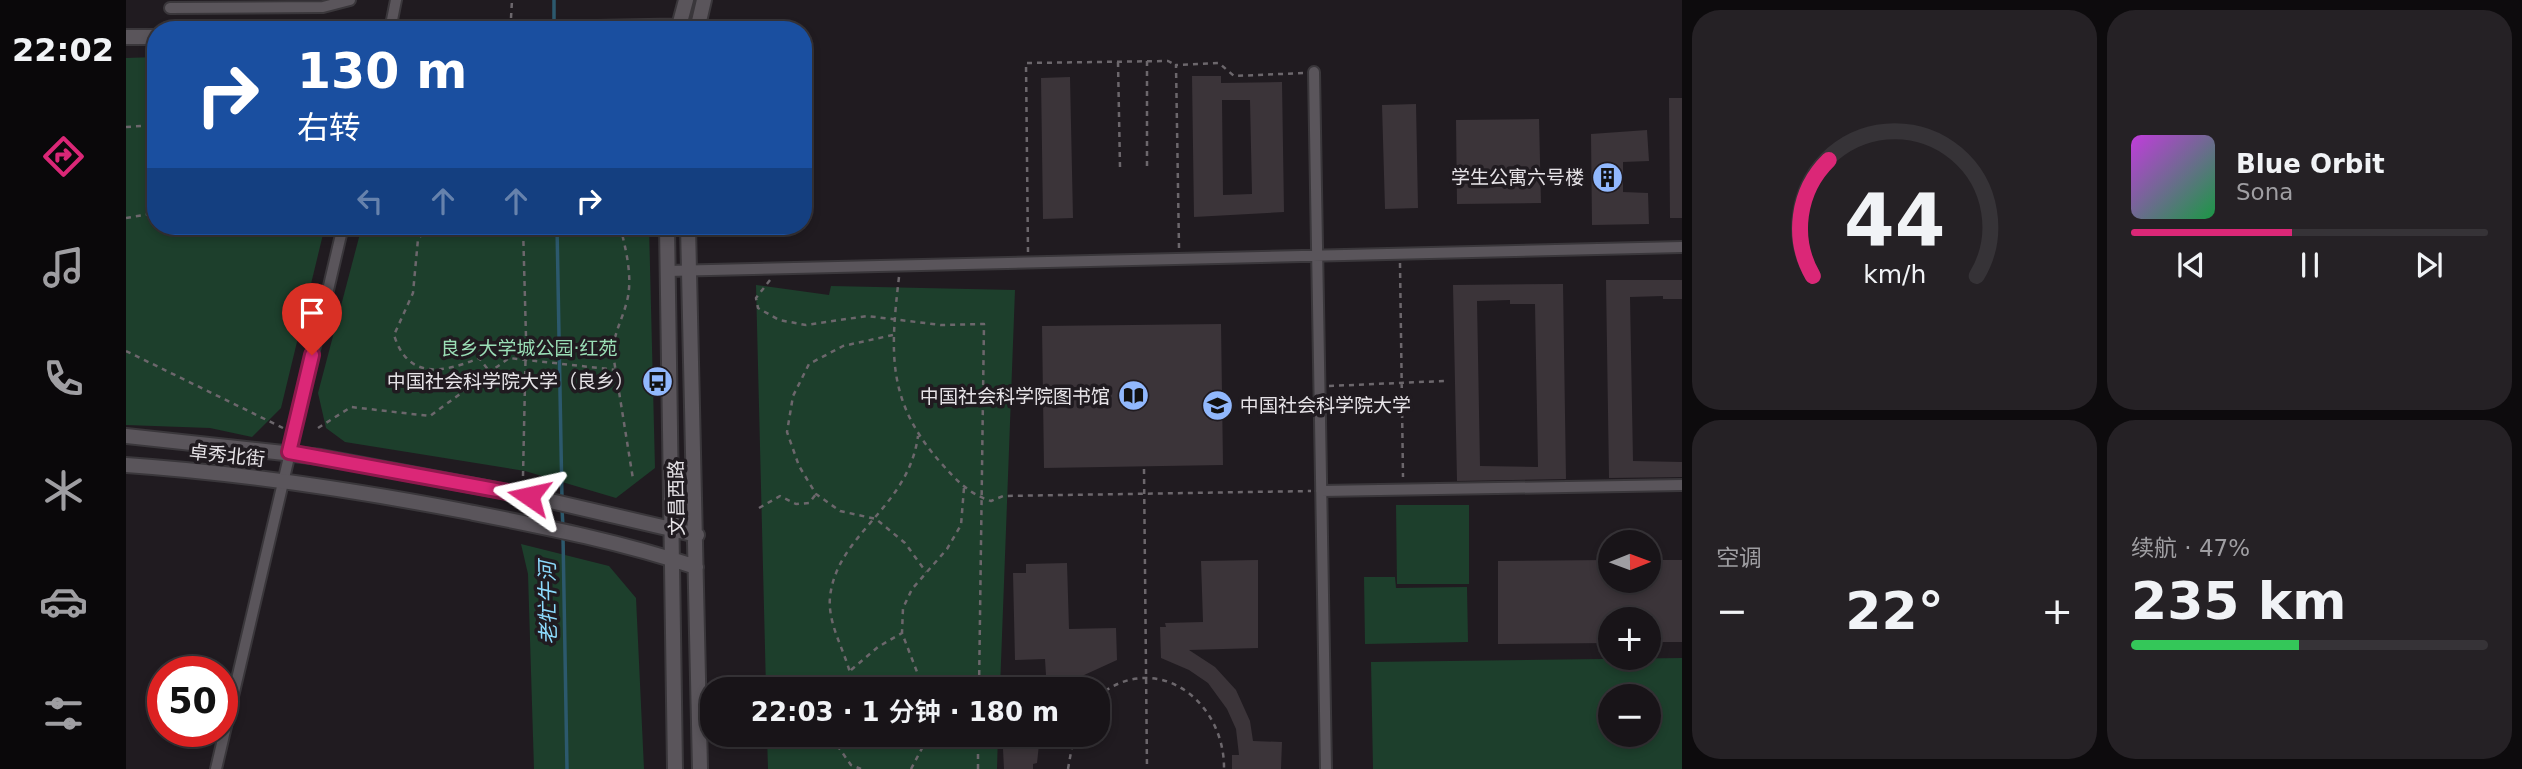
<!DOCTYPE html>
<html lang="zh">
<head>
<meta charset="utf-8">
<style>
  :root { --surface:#181418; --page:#252125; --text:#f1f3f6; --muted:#9f9ea2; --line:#363337; --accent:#db2777 }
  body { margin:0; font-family:"DejaVu Sans","Noto Sans SC",sans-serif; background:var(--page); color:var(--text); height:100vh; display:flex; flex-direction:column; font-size:26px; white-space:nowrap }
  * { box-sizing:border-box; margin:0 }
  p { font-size:23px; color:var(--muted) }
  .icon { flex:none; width:38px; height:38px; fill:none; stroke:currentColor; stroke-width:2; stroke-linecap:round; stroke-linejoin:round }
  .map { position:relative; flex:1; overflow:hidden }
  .details { display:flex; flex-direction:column; gap:10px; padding:10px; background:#0d0b0d; width:840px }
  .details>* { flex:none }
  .top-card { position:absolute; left:21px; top:21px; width:665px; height:214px; border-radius:28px; box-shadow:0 4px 10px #0003,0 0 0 2px var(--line); background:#1a4fa0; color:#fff; overflow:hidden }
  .needle { width:46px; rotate:89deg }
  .tools { position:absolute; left:1472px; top:530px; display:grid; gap:14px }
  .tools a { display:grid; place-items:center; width:63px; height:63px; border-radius:50%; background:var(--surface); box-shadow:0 4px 10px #0003,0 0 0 2px var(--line); font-size:35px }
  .speed { position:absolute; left:21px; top:656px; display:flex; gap:14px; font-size:35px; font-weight:700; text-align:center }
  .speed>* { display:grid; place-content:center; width:91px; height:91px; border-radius:50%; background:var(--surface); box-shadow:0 4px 10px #0003,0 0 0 2px var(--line); line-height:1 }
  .speed .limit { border:10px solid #d22; background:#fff; color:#111 }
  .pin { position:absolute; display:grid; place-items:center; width:60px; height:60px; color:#fff; margin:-72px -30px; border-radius:50% 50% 50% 0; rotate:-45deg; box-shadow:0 0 7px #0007 }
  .pin .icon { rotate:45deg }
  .me { position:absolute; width:77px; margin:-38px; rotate:281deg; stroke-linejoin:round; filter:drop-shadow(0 0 5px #0008) }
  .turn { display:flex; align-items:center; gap:24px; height:147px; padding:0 35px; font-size:32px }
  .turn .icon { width:91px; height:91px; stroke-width:2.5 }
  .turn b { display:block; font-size:49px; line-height:60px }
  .lanes { display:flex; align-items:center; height:66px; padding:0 35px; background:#0003; justify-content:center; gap:35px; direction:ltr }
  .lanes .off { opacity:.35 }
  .big { font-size:52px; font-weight:600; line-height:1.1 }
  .details .card { flex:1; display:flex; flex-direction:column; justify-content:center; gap:10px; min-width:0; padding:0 24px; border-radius:28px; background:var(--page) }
  .details .dial { align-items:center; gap:0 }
  .dial svg { height:182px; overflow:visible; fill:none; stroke:var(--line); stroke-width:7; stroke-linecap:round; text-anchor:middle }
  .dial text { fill:var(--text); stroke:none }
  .song { display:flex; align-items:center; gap:21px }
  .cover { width:84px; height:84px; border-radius:10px; background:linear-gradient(135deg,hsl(290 70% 55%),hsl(140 70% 35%)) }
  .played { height:7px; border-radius:4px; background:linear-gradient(90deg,var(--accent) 45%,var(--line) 45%) }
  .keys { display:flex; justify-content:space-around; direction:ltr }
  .heat { display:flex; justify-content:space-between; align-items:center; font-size:38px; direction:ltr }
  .charge { height:10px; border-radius:5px; background:linear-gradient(90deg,#34c759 47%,var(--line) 0) }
  .details .tiles { flex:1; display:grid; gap:10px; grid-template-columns:repeat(2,1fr) }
  .trip { position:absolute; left:574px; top:677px; width:410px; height:70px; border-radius:28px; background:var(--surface); box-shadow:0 4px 10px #0003,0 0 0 2px var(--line); font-weight:600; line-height:70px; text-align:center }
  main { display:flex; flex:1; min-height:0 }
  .tabs { display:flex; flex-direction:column; width:126px; justify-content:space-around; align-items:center; background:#0a080a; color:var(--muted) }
  .tabs .icon { width:49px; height:49px }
  .tabs .current { color:var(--accent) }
  .tabs b { font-size:32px; color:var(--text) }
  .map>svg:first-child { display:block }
  .green { fill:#1d3f2c; fill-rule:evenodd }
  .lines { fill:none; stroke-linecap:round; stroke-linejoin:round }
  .stream { stroke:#2c596d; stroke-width:3.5 }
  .building { fill:#3b3439; fill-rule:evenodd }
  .street-casing { stroke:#3a373b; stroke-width:14 }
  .secondary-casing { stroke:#3a373b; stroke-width:18 }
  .path { stroke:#6c676c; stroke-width:2.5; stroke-dasharray:5 5; stroke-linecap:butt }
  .street { stroke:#5a555b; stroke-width:10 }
  .secondary { stroke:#5a555b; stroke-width:14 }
  .route-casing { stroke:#8e194d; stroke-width:18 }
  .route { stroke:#db2777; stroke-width:12 }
  .labels { text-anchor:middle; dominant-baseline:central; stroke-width:7; stroke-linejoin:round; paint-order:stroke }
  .poi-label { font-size:19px; fill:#e6e3e7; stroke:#201b20; text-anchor:end }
  .park-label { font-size:19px; fill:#9adeb6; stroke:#201b20 }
  .street-label { font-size:19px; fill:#e6e3e7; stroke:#201b20 }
  .water-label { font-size:21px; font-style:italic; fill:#8cd9fb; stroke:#201b20 }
</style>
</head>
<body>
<main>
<nav class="tabs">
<b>22:02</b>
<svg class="icon current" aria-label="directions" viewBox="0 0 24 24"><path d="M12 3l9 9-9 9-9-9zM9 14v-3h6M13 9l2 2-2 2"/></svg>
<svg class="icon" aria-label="music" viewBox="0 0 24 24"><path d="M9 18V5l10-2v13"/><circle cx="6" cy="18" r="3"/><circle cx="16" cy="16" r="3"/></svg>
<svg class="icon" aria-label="phone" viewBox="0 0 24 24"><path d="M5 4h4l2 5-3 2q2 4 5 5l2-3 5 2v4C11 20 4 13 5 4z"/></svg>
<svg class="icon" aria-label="climate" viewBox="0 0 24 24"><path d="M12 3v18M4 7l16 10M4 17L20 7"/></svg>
<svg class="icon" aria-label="car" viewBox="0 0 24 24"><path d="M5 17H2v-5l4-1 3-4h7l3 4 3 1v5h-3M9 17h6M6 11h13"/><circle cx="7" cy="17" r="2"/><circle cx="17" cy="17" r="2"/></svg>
<svg class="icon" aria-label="filters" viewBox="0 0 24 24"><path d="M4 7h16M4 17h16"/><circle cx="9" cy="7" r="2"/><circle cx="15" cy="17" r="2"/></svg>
</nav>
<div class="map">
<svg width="1556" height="769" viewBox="0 0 1556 769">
  <rect width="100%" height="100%" fill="#201b20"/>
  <path class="green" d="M30,57V226H199L155,408L126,437L84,428L0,425V58Z
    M236,226H523L529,468L490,498L399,471L219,442L200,428L192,393Z
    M630,285L703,295L705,286L889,290L874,689H640Z
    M1343,505V584H1271L1270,505Z
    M395,544L483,566L510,598L518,769H408L402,574Z
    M1238,577H1269L1270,588L1341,587L1342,642L1239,644Z
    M1556,658V769H1247L1245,662ZM1484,696H1522V735H1484Z
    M641,735H872L871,769H642Z"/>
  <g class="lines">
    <path class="stream" d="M428,0V26
      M431,226L436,500
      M436,508L437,528
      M437,536L441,769"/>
  </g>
  <path class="building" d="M1066,76H1095V83L1156,82L1158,212L1068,217ZM1096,100H1124L1126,194L1097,195Z
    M944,77L947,218L917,219L915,78Z
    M1543,98H1556V218H1544Z
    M1290,104L1292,208L1259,209L1256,105Z
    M1413,119L1415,203L1331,204L1330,120Z
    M1521,130L1523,161L1497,162V192L1522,193L1523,224L1466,225L1465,134Z
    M1480,280H1556V299H1537V296L1504,297L1507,461L1556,462V477L1483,478Z
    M1437,284L1440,479L1331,481L1327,285ZM1384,300V304H1409L1412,467L1354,466L1351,301Z
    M1095,324L1097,465L918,468L916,326Z
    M1132,560V648L1063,650L1089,667L1110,690L1124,721L1127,741L1156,742L1155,769H1106V755H1113L1110,729L1101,709L1082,683L1063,670L1035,658L1034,627H1040L1039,623L1077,622L1075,561Z
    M1484,560V581H1522V560H1556V642H1522V620H1484V643L1372,644V561Z
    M941,563L943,629L990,628L991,660L956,676L941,690H913L920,675L919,659L889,660L887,573H900V564Z
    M893,735H914L911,763L907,764V769H878L877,749L888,748Z"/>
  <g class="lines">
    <defs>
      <path id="street" d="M44,8L197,7L224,0
        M264,30L270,0
        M1188,72L1200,769
        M541,271L1556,247
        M1195,491L1556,485
        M90,769L217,226"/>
      <path id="secondary" d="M369,30L572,26
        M552,30L560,0
        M571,30L578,0
        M0,37H30
        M541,226L549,769
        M562,226L574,769
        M0,436L195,457L403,496L571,535
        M0,465C115,473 229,490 343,512C419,527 496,542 570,567"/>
    </defs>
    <use href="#street" class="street-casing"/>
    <use href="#secondary" class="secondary-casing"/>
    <path class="path" d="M385,18L386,0
      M1021,61V167
      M992,62L994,167
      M0,127L30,125
      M0,218L30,213
      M304,226L292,239L287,293L268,335C282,380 317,373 353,358L364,372
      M341,226L397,227
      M494,226C500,249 507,278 501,301C496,321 487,334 487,354L507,479
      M1053,248L1050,65L1093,63L1108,76L1178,73
      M902,252L900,63L1042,61L1050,65
      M1274,263L1277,477
      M773,277C764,354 761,402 815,463C830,480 843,494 865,501L877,496L1185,491
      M644,280L630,298L632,308L653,320L680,325L741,316L815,325L858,324L853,690
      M767,335L717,346L683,364L667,396L661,432L673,466L690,494L714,511L750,519L779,543L800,572
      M0,351L157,428
      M1203,386L1318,381
      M192,428L225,407L304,416L383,358L491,370
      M1018,469L1021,769
      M397,476L400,337L397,226
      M633,508L654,496L670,504L683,503L690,494
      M725,670L752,647L776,633
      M727,690C725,658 701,629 704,597C711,533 782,509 792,436
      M798,690L776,633L777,608L786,589L821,549L835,525L838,488
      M971,697C1030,648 1099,701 1098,769
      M715,735L713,748L725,765L735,769
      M785,769L803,735
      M852,769V735
      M942,769L948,735"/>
    <use href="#street" class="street"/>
    <use href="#secondary" class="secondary"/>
  </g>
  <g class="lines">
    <defs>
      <path id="route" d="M186,355L163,452L403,496"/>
    </defs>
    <use href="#route" class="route-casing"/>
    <use href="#route" class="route"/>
  </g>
  <defs>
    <symbol id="building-disc" viewBox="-11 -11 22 22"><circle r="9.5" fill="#91b8fd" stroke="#201b20"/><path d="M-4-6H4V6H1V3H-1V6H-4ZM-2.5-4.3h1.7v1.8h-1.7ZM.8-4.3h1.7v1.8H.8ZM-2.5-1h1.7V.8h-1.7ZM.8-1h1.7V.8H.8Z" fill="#111"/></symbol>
    <symbol id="bus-disc" viewBox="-11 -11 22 22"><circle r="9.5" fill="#91b8fd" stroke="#201b20"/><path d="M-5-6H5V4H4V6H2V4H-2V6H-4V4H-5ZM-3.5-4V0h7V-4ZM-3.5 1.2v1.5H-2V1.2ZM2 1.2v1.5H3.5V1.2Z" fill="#111"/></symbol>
    <symbol id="library-disc" viewBox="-11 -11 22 22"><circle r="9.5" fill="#91b8fd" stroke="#201b20"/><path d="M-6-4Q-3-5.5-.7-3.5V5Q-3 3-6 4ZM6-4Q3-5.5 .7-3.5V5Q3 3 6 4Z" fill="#111"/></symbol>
    <symbol id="university-disc" viewBox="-11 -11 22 22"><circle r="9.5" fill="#91b8fd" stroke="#201b20"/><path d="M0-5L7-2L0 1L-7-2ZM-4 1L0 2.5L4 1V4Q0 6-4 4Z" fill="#111"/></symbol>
  </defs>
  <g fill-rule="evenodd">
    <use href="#building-disc" x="1464" y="160" width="35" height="35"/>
    <use href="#bus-disc" x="514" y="364" width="35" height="35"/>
    <use href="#library-disc" x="990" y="378" width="35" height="35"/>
    <use href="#university-disc" x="1074" y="388" width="35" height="35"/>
  </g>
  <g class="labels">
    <g class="poi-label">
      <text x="1458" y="177">学生公寓六号楼</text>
      <text x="508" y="381">中国社会科学院大学（良乡）</text>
      <text x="984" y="396">中国社会科学院图书馆</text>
      <text x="1114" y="405" text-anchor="start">中国社会科学院大学</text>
    </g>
    <g class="park-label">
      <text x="403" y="348">良乡大学城公园·红苑</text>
    </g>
    <g class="street-label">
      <text transform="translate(101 455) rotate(6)">卓秀北街</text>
      <text transform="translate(550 498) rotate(-91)">文昌西路</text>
    </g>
    <g class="water-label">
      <text transform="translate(422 603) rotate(-91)">老牤牛河</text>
    </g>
  </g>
</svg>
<div class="tools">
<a><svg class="needle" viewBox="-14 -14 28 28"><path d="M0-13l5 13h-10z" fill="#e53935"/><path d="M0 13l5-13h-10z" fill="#9f9ea2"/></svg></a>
<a>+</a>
<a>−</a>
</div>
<div class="speed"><div class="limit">50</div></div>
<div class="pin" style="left:186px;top:355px;background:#d93025"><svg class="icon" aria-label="arrive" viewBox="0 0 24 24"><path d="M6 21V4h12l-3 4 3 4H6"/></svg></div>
<svg class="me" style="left:403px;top:496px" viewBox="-20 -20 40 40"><path d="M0-17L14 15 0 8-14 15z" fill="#db2777" stroke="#fff" stroke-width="4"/></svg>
<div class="trip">22:03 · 1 分钟 · 180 m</div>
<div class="top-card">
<div class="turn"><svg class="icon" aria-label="right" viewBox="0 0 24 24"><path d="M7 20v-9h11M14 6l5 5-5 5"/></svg><div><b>130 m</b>右转</div></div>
<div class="lanes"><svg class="icon off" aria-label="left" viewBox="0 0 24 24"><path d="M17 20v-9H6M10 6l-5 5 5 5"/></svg><svg class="icon off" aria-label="ahead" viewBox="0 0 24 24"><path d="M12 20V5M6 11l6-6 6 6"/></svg><svg class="icon off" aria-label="ahead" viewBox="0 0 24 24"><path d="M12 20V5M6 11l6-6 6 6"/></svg><svg class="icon" aria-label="right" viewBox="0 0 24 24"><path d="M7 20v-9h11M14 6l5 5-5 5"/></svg></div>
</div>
</div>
<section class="details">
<div class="tiles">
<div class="card dial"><svg viewBox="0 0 100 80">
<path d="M14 69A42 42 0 1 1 86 69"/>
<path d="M14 69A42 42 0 0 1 21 18" stroke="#db2777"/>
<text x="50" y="56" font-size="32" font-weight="700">44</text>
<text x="50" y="72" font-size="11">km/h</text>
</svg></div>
<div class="card">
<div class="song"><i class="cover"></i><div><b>Blue Orbit</b><p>Sona</p></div></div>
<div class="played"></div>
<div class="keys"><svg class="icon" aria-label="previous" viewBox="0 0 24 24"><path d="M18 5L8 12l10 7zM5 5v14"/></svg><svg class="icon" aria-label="pause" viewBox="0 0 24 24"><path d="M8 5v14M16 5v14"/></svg><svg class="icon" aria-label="next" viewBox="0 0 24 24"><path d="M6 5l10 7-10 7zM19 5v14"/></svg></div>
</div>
<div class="card"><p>空调</p>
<div class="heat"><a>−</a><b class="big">22°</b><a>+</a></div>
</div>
<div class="card"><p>续航 · 47%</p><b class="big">235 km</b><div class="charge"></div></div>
</div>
</section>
</main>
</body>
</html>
